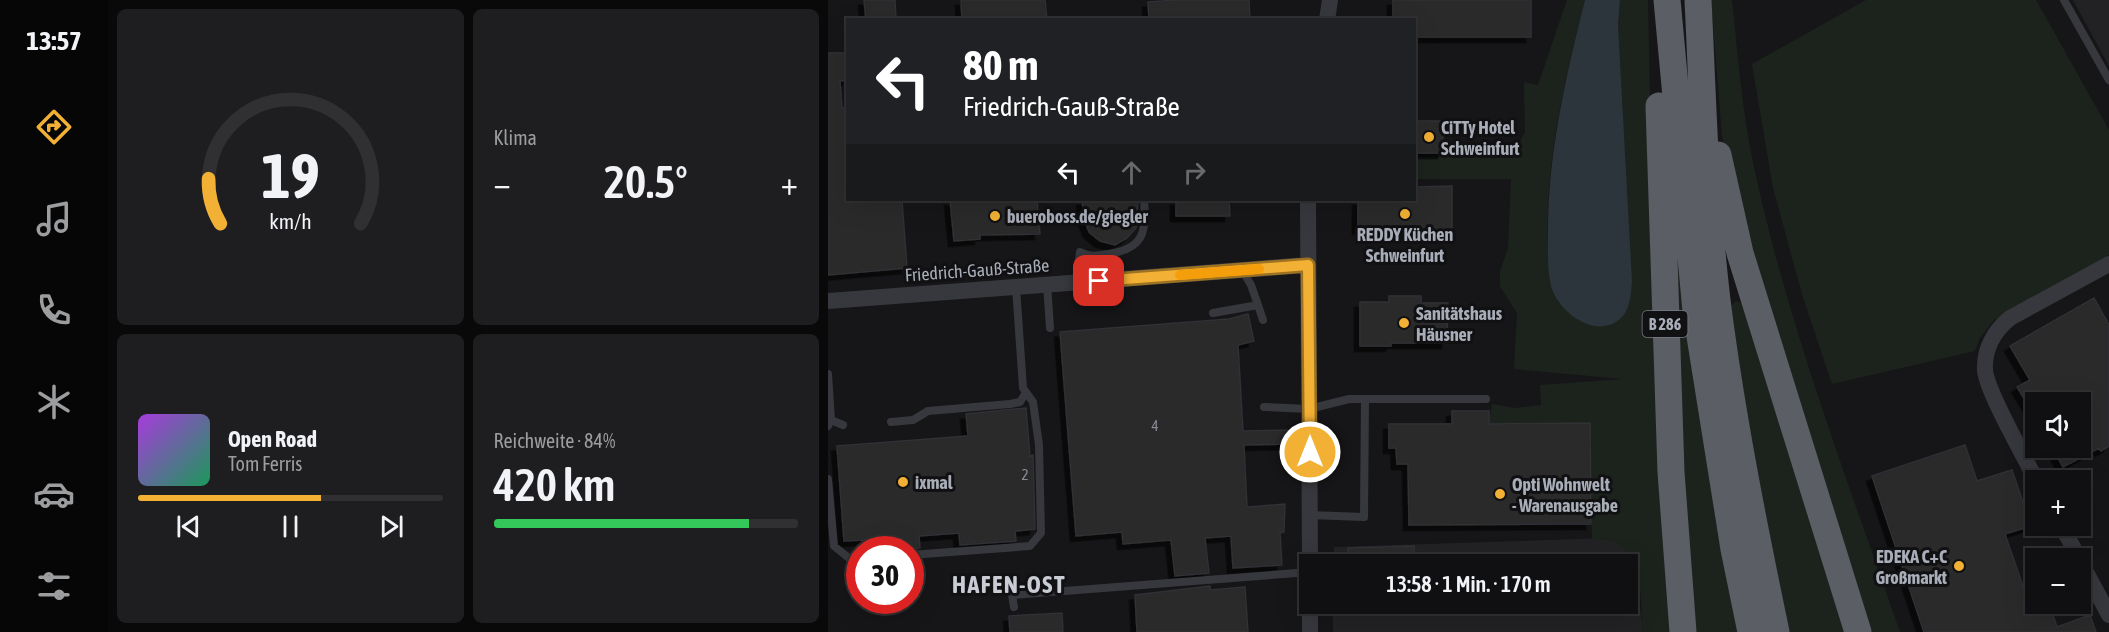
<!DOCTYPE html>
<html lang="de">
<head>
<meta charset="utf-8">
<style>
  :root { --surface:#101012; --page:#1e1e20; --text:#f1f3f6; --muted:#9c9d9f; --line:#303032; --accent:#f2b134 }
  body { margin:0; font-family:"Asap Condensed",sans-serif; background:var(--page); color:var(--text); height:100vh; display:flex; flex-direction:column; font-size:22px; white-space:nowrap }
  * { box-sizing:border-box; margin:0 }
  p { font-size:20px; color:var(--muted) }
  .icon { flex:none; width:33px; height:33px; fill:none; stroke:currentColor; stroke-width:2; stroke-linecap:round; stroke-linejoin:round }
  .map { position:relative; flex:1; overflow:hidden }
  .sheet { display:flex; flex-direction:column; gap:9px; padding:9px; background:#09090a; width:720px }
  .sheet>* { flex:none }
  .hud { position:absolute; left:18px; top:18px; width:570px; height:183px; border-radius:0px; box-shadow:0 6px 24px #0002,0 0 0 2px var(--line); background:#202124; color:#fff; overflow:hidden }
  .buttons { position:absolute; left:1197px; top:392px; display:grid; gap:12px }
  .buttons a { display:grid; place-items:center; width:66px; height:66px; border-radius:0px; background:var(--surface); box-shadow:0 6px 24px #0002,0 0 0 2px var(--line); font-size:30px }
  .speed { position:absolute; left:18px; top:536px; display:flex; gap:12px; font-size:30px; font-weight:700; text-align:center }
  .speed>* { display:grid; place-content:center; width:78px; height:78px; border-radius:50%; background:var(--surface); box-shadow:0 6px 24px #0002,0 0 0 2px var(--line); line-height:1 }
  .speed .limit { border:9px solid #d22; background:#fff; color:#111 }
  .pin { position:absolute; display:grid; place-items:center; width:51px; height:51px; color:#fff; margin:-26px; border-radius:12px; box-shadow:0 3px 9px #0006 }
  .me { position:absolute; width:66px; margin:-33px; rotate:0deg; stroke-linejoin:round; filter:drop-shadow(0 0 4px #0008) }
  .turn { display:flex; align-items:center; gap:21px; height:126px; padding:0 18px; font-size:27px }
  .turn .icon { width:78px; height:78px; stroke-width:2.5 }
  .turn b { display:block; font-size:42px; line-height:51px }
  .lanes { display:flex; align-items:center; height:57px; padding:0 18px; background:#0003; justify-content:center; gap:30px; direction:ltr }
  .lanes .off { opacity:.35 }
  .big { font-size:45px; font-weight:600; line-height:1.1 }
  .sheet .tile { flex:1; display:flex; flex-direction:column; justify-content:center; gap:9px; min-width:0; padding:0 21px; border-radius:9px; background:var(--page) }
  .sheet .dial { align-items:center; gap:0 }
  .dial svg { height:156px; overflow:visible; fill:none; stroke:var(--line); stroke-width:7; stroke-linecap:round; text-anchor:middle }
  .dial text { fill:var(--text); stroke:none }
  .song { display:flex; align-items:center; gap:18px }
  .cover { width:72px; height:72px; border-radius:9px; background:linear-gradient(135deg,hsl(280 70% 55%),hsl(150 70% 35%)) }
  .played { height:6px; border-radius:3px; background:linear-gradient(90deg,var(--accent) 60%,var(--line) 60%) }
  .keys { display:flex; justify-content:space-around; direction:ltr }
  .heat { display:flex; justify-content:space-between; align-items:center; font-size:33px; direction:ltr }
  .charge { height:9px; border-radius:4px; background:linear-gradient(90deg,#34c759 84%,var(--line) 0) }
  .sheet .tiles { flex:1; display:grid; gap:9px; grid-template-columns:repeat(2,1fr) }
  .trip { position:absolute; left:471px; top:554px; width:339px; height:60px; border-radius:0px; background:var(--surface); box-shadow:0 6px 24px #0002,0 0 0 2px var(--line); font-weight:600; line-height:60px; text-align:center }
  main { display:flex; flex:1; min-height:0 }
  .menu { display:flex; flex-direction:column; width:108px; justify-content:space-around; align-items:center; background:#060607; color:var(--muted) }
  .menu .icon { width:42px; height:42px }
  .menu .current { color:var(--accent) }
  .menu b { font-size:27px; color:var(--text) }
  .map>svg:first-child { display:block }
  .built { fill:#222225 }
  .green { fill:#1c231d }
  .water { fill:#2c353c }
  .building { fill:#29292c; stroke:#303034; stroke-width:1.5; filter:url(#shadow) }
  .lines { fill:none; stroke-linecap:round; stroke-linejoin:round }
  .service { stroke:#37383d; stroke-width:8 }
  .minor { stroke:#37383d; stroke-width:16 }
  .trunk { stroke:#5b5e65; stroke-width:27 }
  .route-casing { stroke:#9d7322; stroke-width:15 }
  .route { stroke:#f2b134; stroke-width:10 }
  .slow { stroke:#f59e0b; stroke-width:10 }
  .poi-dot { fill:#f2b134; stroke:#111113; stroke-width:2 }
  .labels { text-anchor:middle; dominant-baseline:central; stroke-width:6; stroke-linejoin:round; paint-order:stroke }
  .number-label { font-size:15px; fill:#888b94 }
  .shield { fill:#111113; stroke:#7b7e86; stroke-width:1.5 }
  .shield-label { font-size:16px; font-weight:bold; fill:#a8adb8 }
  .poi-label { font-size:18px; font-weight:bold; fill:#a8adb8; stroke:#111113; text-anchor:start }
  .street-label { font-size:18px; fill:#a8adb8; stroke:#111113 }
  .district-label { font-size:24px; font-weight:bold; letter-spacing:1.5px; fill:#c9ccd4; stroke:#111113 }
</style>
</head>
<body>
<main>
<nav class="menu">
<b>13:57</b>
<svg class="icon current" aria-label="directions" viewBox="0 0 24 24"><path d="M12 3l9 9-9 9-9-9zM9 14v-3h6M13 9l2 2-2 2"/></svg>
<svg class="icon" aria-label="music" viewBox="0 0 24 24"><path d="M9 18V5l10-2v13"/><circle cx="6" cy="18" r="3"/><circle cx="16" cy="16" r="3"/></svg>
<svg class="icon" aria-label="phone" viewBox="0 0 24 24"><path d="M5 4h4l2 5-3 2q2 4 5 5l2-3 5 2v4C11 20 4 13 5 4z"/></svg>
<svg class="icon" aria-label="climate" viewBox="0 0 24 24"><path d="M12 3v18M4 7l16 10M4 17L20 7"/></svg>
<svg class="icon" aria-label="car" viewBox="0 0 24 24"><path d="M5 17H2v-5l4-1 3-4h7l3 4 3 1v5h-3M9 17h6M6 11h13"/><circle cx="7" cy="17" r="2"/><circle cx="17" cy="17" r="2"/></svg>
<svg class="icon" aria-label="filters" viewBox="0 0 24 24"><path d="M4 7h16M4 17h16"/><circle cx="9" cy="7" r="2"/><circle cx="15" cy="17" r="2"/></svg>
</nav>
<section class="sheet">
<div class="tiles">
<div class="tile dial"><svg viewBox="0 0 100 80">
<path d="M14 69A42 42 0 1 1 86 69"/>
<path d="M14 69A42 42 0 0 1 8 46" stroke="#f2b134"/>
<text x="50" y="56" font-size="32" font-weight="700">19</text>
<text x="50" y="72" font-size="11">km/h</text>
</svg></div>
<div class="tile"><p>Klima</p>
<div class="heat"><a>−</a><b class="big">20.5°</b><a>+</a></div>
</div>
<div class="tile">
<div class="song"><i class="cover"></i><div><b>Open Road</b><p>Tom Ferris</p></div></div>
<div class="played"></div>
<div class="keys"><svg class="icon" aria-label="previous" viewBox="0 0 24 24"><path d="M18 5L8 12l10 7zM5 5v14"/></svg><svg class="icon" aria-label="pause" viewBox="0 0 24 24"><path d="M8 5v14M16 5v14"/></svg><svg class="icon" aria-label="next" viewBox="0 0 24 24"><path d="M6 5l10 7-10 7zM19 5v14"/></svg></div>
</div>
<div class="tile"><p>Reichweite · 84%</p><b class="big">420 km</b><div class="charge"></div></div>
</div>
</section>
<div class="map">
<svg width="1281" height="632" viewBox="0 0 1281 632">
  <defs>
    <filter id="shadow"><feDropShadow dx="-5.5" dy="5.5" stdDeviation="0" flood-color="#0009"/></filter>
  </defs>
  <rect width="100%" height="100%" fill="#161618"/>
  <path class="built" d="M1245,0H1281V66Z
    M779,538L798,546L807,562L815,632H505V603H800V564H506V547Z"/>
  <path class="green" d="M739,0H757C733,93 711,189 723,286L790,26L792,0H820L824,196L847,632H815C811,591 819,537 764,539L762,423L661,424L664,404L686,408L713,405L712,385L795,379L686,369L689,313L672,286V271L680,248L683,179H587L586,157H684L697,132L696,82L710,85Z
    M883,0H904C910,56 914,112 926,167C960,326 1019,479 1072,632H1038L907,213L894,136Z
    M1038,0H1208L1281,130V255L1166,320L1152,338L1147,351L1004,384L974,294L945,188L924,64Z
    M851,261L888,523L911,632H864L843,262Z
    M908,301L915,304L1020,632H961L919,418L903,306Z"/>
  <path class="water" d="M757,0H792L790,26L804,282C803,293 802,309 794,317C769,342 730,312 723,286C719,268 720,249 720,231C720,153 738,75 757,0Z"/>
  <path class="building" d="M36,0H67L68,20H38Z
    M133,0H217L219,20H134Z
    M348,0H421L422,20H321L320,2Z
    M565,0H703V37H586V20H565Z
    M0,53H20V80L12,81L14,108H20V200H74L79,268L0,275Z
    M586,121H615V153H586Z
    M624,186V229H530V200H586V187Z
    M122,200H209L212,234L152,235V239L126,241Z
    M254,200H310L308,228L299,238L287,245L272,241L261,232L256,219Z
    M348,200H401L402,216H348Z
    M561,296H593V303H620L619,343H563V346H532V302H561Z
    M1266,298L1281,325V446L1273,451L1271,448L1235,467L1224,447H1252V402H1208V418L1189,387L1202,380L1182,346Z
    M420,314L426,341L410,345L415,431L460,430V444L416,445L419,507L457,504L456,532L452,533L454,565L405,568L403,536L377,538L381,573L347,576L343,540L295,544L294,532L248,536L232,332L401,319Z
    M198,408L202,456L205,455L207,529L187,531L188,541L132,545L131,533L91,536L92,548L80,549H37V540L16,541L9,446L140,436L138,414Z
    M624,411H661V424L762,423L763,524L581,525L580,464H569L568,448H561V424H624Z
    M1137,445L1149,481L1184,470L1203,526L1177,534L1200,601L1208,598V603H1221L1229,627L1262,615L1268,632H1096L1044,476Z
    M586,546V564H520V548Z
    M382,586V590L417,587L420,632H309L307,595Z
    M234,613L235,632H182L181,616Z"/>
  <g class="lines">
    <path class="service" d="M1236,0L1281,80
      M248,282L252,252C262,257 268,256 280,254C315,249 319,233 316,200
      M219,284L222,328
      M430,305L435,320
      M385,313L430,305L423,285L414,270
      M0,374L3,420L0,426
      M436,407L481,409L521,399H658
      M3,420L15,425
      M63,422L85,420L100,411L182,404L192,402L197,394
      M0,479L6,546L22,559L32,558
      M482,515L536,517L537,399
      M82,555L202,546L213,533L211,445L205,402L195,388L188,287
      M186,607L184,595L482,572"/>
    <path class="minor" d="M499,20L502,0
      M480,200L482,564
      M0,301L480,265
      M1208,480C1197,458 1158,390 1157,370C1156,349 1166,331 1182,318L1281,264
      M1233,525L1251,558
      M1252,561L1281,615
      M482,603V632"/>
    <path class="trunk" d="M839,0L868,311L906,549L923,632
      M870,0C875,100 877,200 889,300C903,411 925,522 948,632
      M831,106L843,472L855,632
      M890,155L912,253L1030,632"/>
  </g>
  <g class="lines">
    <defs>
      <path id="route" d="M271,281L480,265L482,452"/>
    </defs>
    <use href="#route" class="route-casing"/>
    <use href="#route" class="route"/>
    <path class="slow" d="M352,275L431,269"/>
  </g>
  <g class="poi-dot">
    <circle cx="601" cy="137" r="6"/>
    <circle cx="577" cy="214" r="6"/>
    <circle cx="167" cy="216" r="6"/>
    <circle cx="576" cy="323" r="6"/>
    <circle cx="75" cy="482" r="6"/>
    <circle cx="672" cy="494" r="6"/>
    <circle cx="1131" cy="566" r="6"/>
  </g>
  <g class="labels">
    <g class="number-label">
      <text x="327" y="425">4</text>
      <text x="197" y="474">2</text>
    </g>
    <rect class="shield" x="814.5" y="311" width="45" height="26" rx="4.5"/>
    <g class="shield-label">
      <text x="837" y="324">B 286</text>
    </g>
    <g class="poi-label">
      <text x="613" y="127">CiTTy Hotel<tspan x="613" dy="21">Schweinfurt</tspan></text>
      <text x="179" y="216">bueroboss.de/giegler</text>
      <text x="577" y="234" text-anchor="middle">REDDY Küchen<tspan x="577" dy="21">Schweinfurt</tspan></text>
      <text x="588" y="313">Sanitätshaus<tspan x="588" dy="21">Häusner</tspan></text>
      <text x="87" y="482">ixmal</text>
      <text x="684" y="484">Opti Wohnwelt<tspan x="684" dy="21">- Warenausgabe</tspan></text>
      <text x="1119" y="556" text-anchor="end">EDEKA C+C<tspan x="1119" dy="21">Großmarkt</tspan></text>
    </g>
    <g class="street-label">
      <text transform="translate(149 270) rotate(-4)">Friedrich-Gauß-Straße</text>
    </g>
    <g class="district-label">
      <text x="181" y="584">HAFEN-OST</text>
    </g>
  </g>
</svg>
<div class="buttons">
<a><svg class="icon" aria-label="sound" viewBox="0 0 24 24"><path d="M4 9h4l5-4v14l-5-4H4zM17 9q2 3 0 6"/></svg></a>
<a>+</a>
<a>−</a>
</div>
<div class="speed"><div class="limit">30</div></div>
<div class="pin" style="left:271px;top:281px;background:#d93025"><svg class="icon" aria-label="arrive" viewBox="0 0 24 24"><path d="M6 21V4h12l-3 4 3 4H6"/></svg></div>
<svg class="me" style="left:482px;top:452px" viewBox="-20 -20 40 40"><circle r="17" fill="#f2b134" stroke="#fff" stroke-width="3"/><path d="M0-11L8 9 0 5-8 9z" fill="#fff"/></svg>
<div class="trip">13:58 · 1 Min. · 170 m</div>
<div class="hud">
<div class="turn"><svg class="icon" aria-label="left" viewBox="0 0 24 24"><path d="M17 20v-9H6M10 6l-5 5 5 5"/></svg><div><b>80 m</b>Friedrich-Gauß-Straße</div></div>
<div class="lanes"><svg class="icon" aria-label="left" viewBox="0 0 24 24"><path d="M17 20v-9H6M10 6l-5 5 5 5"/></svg><svg class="icon off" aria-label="ahead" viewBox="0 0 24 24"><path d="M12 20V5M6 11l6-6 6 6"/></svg><svg class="icon off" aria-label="right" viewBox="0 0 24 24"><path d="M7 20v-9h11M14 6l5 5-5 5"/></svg></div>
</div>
</div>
</main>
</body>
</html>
